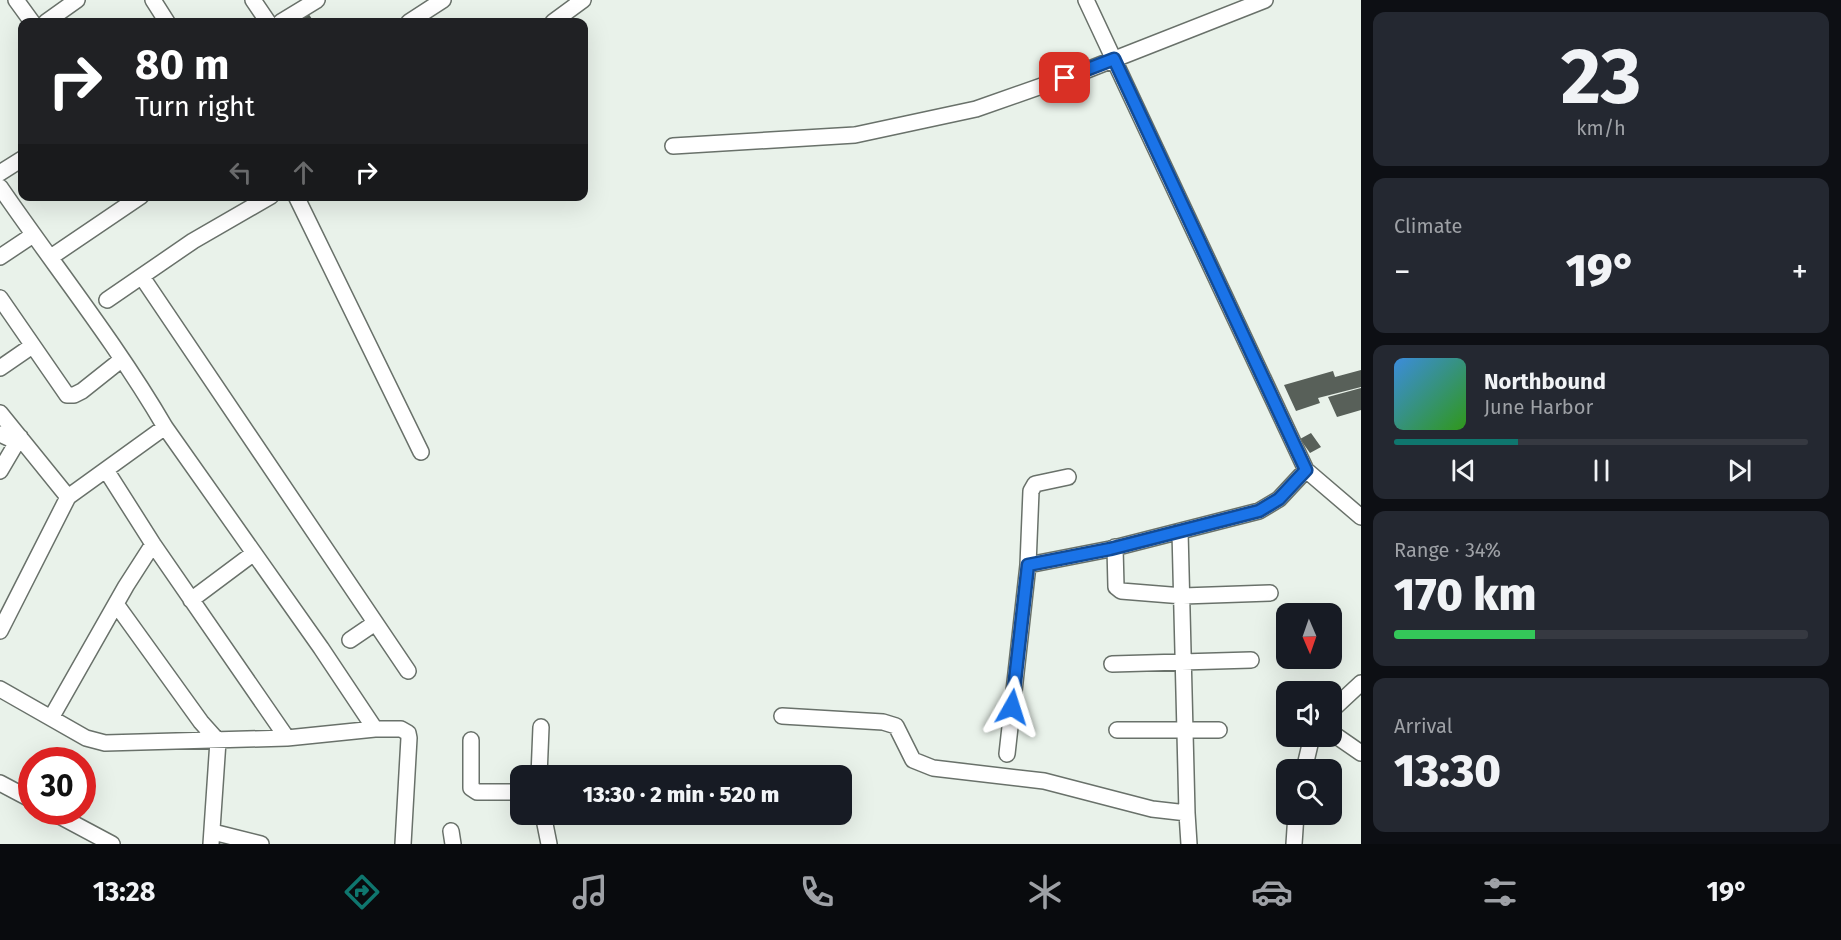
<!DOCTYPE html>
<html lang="en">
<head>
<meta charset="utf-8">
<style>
  :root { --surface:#171b24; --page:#242831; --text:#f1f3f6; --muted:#9ea1a6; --line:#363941; --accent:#0f766e }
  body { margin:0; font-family:"Fira Sans",sans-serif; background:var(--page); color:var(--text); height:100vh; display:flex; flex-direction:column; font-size:22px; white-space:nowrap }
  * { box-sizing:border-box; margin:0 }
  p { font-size:20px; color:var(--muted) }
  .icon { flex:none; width:33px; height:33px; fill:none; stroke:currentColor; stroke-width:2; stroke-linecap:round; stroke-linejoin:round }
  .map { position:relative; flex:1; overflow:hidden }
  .panel { display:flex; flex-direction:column; gap:12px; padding:12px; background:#0d0f14; width:480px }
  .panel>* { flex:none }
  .banner { position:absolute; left:18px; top:18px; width:570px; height:183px; border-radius:12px; box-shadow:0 6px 24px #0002; background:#202124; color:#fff; overflow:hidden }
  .needle { width:39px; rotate:178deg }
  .buttons { position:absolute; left:1276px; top:603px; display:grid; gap:12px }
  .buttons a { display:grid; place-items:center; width:66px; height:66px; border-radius:12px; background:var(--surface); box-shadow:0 6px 24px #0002; font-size:30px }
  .speed { position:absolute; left:18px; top:747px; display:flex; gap:12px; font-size:30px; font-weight:700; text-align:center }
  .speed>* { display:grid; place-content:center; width:78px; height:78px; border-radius:50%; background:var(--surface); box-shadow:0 6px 24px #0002; line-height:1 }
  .speed .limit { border:9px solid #d22; background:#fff; color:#111 }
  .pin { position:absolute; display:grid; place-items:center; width:51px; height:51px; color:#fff; margin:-26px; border-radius:12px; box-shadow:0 3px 9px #0006 }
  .me { position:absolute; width:66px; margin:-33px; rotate:6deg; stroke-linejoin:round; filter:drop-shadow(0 0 4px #0008) }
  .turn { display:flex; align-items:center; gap:21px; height:126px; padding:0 18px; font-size:27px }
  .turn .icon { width:78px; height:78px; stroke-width:2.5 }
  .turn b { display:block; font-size:42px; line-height:51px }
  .lanes { display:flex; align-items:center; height:57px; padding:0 18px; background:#0003; justify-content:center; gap:30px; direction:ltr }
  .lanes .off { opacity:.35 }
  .big { font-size:45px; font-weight:800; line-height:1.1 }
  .panel .tile { flex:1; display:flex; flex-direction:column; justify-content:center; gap:9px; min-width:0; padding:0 21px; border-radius:12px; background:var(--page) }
  .panel .dial { align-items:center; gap:0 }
  .dial b { font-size:78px; line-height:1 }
  .song { display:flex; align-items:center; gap:18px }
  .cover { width:72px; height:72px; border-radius:9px; background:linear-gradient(135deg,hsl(210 70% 55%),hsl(110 70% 35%)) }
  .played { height:6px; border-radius:3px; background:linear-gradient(90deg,var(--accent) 30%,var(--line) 30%) }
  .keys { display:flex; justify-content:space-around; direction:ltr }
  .heat { display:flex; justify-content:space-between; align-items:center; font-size:33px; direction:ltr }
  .charge { height:9px; border-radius:4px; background:linear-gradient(90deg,#34c759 34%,var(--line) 0) }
  .trip { position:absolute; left:510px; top:765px; width:342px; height:60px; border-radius:12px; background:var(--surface); box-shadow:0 6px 24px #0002; font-weight:800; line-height:60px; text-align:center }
  .tab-bar { display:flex; height:96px; justify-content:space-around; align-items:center; background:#090b0e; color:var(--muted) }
  .tab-bar .icon { width:42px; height:42px }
  .tab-bar .current { color:var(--accent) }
  .tab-bar b { font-size:27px; color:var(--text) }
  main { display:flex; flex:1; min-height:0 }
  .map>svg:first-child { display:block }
  .building { fill:#586059 }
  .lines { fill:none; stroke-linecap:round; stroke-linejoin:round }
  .minor-casing { stroke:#69716a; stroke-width:18 }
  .minor { stroke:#fff; stroke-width:15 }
  .route-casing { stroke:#114b97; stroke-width:15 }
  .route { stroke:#1a73e8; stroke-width:10 }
</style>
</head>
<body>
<main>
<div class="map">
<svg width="1361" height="844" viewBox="0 0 1361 844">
  <rect width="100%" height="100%" fill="#e9f2ea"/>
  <path class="building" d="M306,10L314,22H296L294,18Z
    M1361,370V387L1318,398L1320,403L1296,411L1284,385L1333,371L1335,377Z
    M1361,388V410L1337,417L1328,397Z
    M1311,433L1321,447L1310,453L1300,439Z"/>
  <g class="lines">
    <defs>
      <path id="minor" d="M16,0L32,22
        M153,0L167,22
        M253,0L268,22
        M1086,0L1306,470L1361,517
        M46,22L77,0
        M281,22L317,0
        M409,22L443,0
        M553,22L583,0
        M673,146L855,135L976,109L1087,70L1265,0
        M0,173L22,159
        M0,187C55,267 116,343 165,427L321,648L375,729
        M296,196L421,452
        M0,257L33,235
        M51,257L141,196
        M142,277L408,671
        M0,298L67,395H74L82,391L121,360
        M107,300L193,241L271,196
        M0,368L32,346
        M0,413L68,497
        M0,434L17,442
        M106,470L153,544L287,738
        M0,471L20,437
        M1115,547L1116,587L1121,591L1183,596L1270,593
        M1028,565L1031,491L1035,484L1068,477
        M191,600L254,553
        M116,604L201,722L218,741L211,844
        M0,631L68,497L165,427
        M350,640L375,623
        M1112,664L1251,660
        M0,689L86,738L105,743L287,738L375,729H401L408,733L409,738L403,844
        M1332,710L1361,683
        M782,716L883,722L896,726L913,760L933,768L1044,781L1152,809L1187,813L1180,531
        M51,718L126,586L153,544
        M1117,730H1219
        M1332,733L1361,753
        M471,740V788L477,792H520
        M1007,754L1028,565L1110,549L1259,511L1279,499L1306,470
        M1304,770L1312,736
        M539,776L541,727
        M0,783L32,800
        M52,812L112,844
        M1187,813L1189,844
        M543,814L549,844
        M451,831L453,844
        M213,832L261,844
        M1294,844L1296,814"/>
    </defs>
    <use href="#minor" class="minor-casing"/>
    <use href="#minor" class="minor"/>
  </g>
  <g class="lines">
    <defs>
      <path id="route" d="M1012,707L1028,565L1110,549L1259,511L1279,499L1306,470L1114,59L1065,78"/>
    </defs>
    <use href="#route" class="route-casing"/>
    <use href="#route" class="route"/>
  </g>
</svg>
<div class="buttons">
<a><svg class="needle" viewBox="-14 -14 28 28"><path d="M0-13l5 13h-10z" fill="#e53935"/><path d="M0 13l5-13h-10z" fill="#9ea1a6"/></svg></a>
<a><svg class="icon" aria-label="sound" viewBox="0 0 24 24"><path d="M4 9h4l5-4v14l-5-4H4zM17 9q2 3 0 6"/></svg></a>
<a><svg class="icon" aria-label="search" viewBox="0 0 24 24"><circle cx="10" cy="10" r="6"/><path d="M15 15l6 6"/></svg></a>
</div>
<div class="speed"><div class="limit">30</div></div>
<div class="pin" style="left:1065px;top:78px;background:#d93025"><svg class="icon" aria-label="arrive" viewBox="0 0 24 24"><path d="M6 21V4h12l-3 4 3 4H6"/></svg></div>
<svg class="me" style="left:1012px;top:707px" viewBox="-20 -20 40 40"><path d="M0-17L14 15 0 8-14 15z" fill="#1a73e8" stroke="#fff" stroke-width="4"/></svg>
<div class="trip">13:30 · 2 min · 520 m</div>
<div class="banner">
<div class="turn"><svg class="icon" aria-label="right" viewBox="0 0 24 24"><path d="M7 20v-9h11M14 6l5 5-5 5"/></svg><div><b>80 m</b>Turn right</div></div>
<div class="lanes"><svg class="icon off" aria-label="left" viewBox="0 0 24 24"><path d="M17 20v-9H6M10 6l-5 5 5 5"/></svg><svg class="icon off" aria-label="ahead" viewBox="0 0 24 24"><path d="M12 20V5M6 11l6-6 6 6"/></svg><svg class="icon" aria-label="right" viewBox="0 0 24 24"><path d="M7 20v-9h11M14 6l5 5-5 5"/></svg></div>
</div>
</div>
<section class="panel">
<div class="tile dial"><b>23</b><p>km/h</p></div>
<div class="tile"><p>Climate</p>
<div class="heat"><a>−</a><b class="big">19°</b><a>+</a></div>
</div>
<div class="tile">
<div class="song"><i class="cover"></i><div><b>Northbound</b><p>June Harbor</p></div></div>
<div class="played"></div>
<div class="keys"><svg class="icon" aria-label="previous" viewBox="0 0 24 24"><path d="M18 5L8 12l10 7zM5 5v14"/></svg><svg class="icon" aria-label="pause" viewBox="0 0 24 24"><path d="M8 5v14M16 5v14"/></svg><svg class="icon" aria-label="next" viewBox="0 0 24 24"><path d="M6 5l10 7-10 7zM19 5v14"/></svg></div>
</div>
<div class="tile"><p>Range · 34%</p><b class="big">170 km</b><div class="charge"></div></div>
<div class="tile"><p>Arrival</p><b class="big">13:30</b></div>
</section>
</main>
<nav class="tab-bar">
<b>13:28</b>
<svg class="icon current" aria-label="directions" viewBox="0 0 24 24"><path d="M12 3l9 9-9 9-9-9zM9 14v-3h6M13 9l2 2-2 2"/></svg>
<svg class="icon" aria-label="music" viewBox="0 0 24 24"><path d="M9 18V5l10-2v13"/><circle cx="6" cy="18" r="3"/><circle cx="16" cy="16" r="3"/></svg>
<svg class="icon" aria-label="phone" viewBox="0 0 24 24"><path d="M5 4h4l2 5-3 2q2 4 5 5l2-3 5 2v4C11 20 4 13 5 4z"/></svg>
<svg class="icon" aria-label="climate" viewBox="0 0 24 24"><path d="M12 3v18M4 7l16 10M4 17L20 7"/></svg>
<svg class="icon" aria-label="car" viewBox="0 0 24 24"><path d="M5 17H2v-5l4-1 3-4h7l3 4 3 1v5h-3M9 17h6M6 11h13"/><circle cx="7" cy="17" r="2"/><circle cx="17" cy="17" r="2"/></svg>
<svg class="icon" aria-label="filters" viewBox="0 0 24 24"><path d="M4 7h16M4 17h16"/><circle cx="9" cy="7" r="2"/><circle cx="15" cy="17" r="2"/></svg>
<b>19°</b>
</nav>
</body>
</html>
